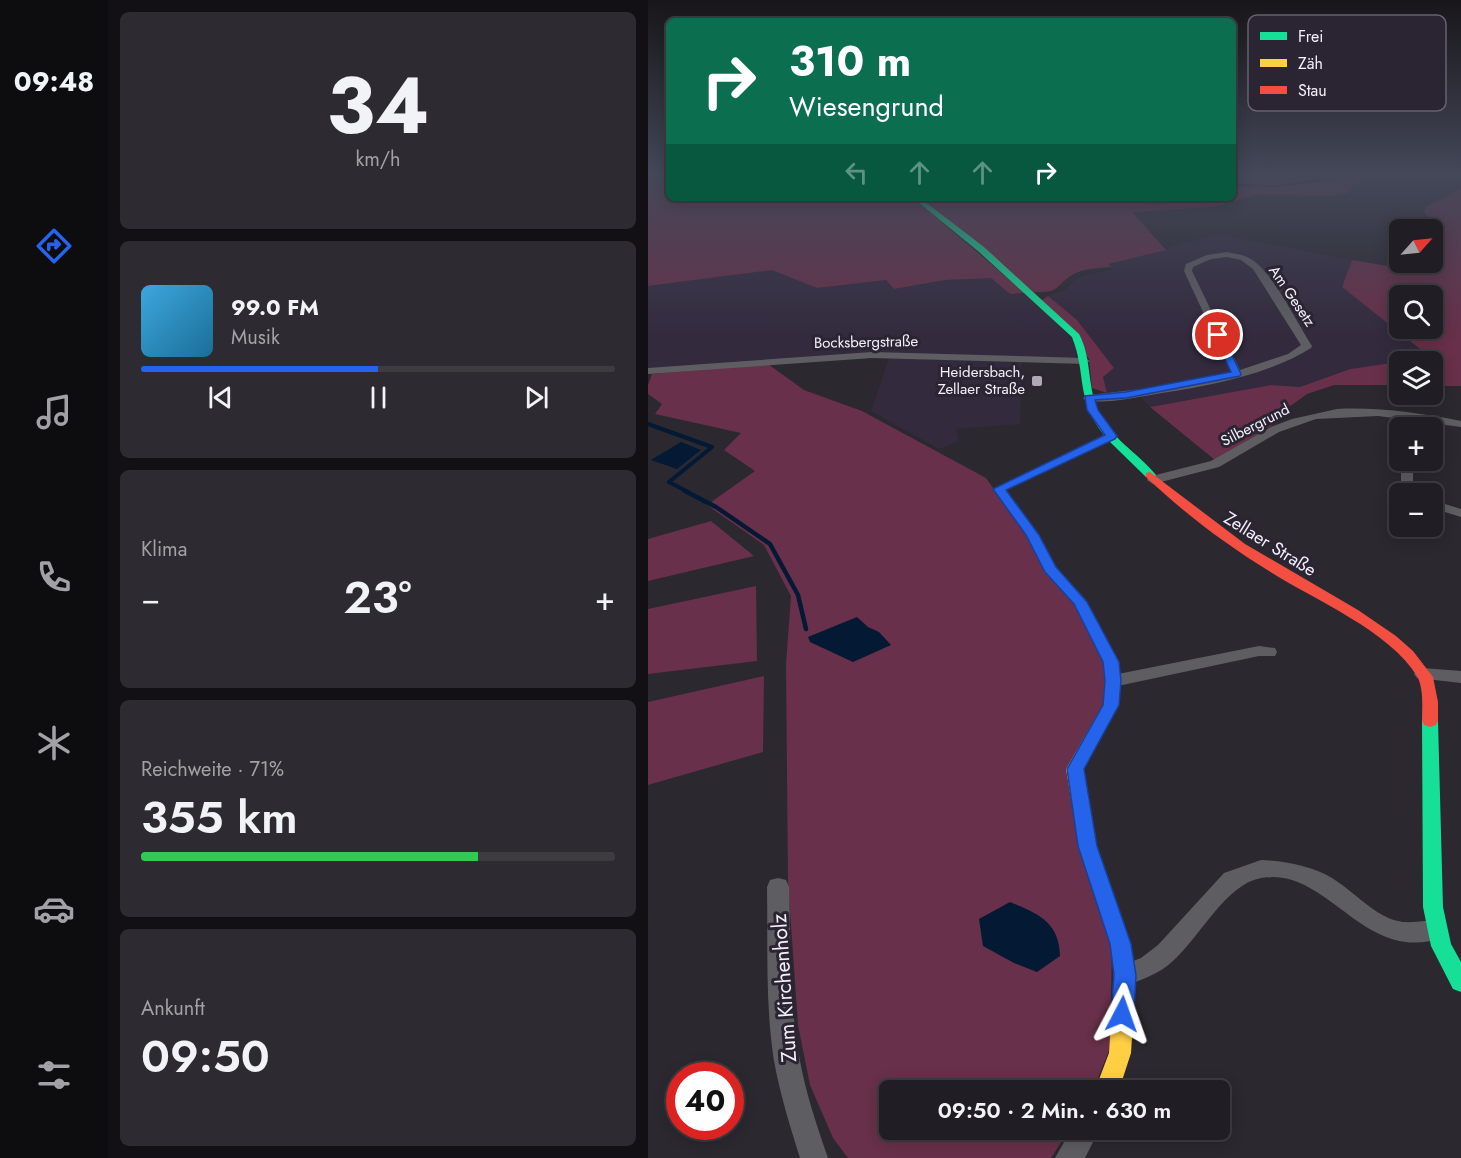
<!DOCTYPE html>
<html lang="de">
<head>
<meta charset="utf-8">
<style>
  :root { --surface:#201e24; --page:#2d2b31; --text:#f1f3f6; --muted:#a2a2a6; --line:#3d3c41; --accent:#2563eb }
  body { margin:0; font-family:Jost,sans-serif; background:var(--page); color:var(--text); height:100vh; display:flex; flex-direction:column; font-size:22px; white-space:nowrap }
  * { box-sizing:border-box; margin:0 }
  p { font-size:20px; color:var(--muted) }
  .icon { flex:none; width:33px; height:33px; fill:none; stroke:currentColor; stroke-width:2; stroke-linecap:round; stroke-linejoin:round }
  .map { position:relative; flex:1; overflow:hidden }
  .panel { display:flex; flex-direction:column; gap:12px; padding:12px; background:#121014; width:540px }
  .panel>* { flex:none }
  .hud { position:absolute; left:18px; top:18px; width:570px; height:183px; border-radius:9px; box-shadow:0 3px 15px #0003,0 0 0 2px var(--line); background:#0b6e4f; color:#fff; overflow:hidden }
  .needle { width:39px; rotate:63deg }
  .fabs { position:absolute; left:741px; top:219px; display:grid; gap:12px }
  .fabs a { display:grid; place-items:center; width:54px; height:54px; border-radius:9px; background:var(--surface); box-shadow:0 3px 15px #0003,0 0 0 2px var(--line); font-size:30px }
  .speed { position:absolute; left:18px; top:1062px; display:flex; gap:12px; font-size:30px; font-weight:700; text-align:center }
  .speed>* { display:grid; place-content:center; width:78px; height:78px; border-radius:50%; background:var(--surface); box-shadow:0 3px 15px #0003,0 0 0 2px var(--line); line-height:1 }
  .speed .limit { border:9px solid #d22; background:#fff; color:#111 }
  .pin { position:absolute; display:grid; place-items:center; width:51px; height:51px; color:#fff; margin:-26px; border:3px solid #fff; border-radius:50%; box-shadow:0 2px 6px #0007 }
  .me { position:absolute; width:66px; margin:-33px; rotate:4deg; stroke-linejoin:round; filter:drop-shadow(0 0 4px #0008) }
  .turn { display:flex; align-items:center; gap:21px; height:126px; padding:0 24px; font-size:27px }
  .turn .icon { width:78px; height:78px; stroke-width:2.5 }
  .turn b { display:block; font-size:42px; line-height:51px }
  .lanes { display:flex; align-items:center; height:57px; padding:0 24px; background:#0003; justify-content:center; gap:30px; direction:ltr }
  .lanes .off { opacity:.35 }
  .big { font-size:45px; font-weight:600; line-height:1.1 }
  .panel .tile { flex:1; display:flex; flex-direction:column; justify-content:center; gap:9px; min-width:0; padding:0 21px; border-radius:9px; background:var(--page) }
  .panel .dial { align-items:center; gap:0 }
  .dial b { font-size:78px; line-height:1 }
  .song { display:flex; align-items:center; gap:18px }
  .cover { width:72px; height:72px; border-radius:9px; background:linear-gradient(135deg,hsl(200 70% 55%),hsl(200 70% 35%)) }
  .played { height:6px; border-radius:3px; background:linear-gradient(90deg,var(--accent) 50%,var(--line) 50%) }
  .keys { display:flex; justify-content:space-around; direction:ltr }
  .heat { display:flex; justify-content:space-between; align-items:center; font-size:33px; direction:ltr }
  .charge { height:9px; border-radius:4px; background:linear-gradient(90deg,#34c759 71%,var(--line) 0) }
  .trip { position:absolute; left:231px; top:1080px; width:351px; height:60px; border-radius:9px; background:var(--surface); box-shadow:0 3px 15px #0003,0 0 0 2px var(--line); font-weight:600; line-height:60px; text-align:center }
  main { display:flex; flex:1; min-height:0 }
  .menu { display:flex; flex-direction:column; width:108px; justify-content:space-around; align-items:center; background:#0d0c0e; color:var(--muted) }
  .menu .icon { width:42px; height:42px }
  .menu .active { color:var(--accent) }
  .menu b { font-size:27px; color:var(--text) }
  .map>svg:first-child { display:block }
  .built { fill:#332a3e }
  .green { fill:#68304a; fill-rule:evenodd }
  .water { fill:#041934 }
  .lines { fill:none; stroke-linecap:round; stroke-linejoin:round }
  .stream-far2 { stroke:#041934; stroke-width:2 }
  .stream-far1 { stroke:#041934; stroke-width:4 }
  .stream { stroke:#041934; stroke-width:4.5 }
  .street { fill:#5e5e62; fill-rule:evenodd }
  .fast { fill:#16e098; fill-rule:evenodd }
  .slow { fill:#ffcf43; fill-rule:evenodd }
  .jam { fill:#f24e42; fill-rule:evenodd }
  .route { fill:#2563eb; stroke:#184099; stroke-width:1.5 }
  .poi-dot { fill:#aeaab4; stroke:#2a2433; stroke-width:2 }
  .labels { text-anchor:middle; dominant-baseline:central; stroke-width:6; stroke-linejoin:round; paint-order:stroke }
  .far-street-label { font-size:15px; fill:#f4f0fb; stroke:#2a2433 }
  .far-poi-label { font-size:15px; fill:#f4f0fb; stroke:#2a2433; text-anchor:end }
  .street-label { font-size:18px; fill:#f4f0fb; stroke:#2a2433 }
  .near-street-label { font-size:21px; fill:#f4f0fb; stroke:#2a2433 }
  .key { fill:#2a2433; stroke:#67616f; stroke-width:1.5 }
  .key-label { font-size:16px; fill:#f4f0fb }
</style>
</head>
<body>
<main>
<nav class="menu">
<b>09:48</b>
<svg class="icon active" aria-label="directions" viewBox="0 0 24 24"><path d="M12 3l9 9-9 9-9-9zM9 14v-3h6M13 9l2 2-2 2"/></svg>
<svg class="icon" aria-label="music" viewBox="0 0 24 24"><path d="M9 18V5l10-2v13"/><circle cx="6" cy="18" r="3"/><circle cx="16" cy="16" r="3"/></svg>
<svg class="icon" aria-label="phone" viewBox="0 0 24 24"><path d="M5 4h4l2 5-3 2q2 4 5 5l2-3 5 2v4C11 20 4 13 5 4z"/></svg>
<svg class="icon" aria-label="climate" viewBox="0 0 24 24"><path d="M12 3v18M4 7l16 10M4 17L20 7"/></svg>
<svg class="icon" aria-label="car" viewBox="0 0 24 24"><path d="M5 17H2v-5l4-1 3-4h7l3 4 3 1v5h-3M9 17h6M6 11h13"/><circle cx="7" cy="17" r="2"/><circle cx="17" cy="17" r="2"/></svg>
<svg class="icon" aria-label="filters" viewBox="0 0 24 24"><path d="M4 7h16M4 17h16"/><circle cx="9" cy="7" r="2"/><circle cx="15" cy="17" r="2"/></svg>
</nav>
<section class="panel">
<div class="tile dial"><b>34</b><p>km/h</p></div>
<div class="tile">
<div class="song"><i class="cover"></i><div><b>99.0 FM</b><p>Musik</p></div></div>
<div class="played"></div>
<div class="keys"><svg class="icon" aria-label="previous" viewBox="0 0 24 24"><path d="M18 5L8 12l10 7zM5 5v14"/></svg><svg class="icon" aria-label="pause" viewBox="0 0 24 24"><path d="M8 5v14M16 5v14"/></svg><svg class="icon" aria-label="next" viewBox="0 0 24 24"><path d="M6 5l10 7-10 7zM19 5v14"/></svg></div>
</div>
<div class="tile"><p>Klima</p>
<div class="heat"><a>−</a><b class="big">23°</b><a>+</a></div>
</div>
<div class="tile"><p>Reichweite · 71%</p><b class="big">355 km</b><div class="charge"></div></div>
<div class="tile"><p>Ankunft</p><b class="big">09:50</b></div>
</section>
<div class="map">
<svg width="813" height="1158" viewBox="0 0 813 1158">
  <rect width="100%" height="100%" fill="#2b2830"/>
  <path class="built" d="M569,234L704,260L694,287L783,358L702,369L652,387L623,385L502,407L485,390L459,393L455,377L466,368L429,321L400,296L417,290L428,279L435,276L464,270L461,265Z
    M124,270L169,288L238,280L246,289L297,280L343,277L362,294L377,293L425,338L431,349L427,357L413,359L270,355L0,371V286Z
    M241,358L374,362L372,424L308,429L311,441L291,449L223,411Z"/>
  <path class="green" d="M0,174H21V198H265L377,293L362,294L343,278L297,280L246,289L238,280L169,288L124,270L0,286Z
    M585,174H745L714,177L700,193L682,196L606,195L567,207L484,212L518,250L461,264L463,267C451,268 435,268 424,275C406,287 412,293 386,292L268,198H491C501,206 513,205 524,200V198H585Z
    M813,189V386H785L784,362L754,361L782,357L694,287L704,260L758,269L765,267L768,263L784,262L785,231L789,222L776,213L778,207ZM752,296H784V328H752Z
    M400,296L429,320L466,368L455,377L459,393L444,388L441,359L394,300Z
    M751,362V385H686L659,394L634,412L632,421L567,460L502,407L623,385L652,387L702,369Z
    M120,364L156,390L214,411L338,478L427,604L457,663V703L419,768L464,945L462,1048L445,1090H242V1130H421L403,1158H200L185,1138L162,1085L150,1025L140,882L138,664L143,596L116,545L59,505L107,471L76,450L93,433L7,414L14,404L0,394V385L4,374Z
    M63,521L106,556L0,581V539Z
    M108,586L109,661L0,674V609Z
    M116,676L115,752L0,785V702Z"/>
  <path class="water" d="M33,442L53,450L29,469L3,460Z
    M209,617L220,627L231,632L243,645L205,662L162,642L160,637Z
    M362,902C391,914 411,922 412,956L389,972L366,963L335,946L331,919Z"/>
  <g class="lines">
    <path class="stream-far2" d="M797,174L813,175
      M585,185L630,186L720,174"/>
    <path class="stream-far1" d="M0,424L64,447L21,482L40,492"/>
    <path class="stream" d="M37,491L68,507L122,544L150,595L158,629"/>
    <path class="street" d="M579,252C589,254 598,255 606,261C627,277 649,323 664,346L663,348C615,378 552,387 497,396C479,399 456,404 437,400L435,398L441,395L520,386L583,372L536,271L538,264L559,255ZM579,257L593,260L605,269L653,345L640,354L592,370L544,271L545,267L563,259Z
      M224,352L437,358L442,361L437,364L224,358L0,374V368Z
      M689,409C731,407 771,413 813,421V427L730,416L668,419L631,432L571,467L505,484L499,480L500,477L563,461L623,427L644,419Z
      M753,460H765V483L771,494H758L753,483Z
      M784,500L813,509V517L784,508Z
      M611,646L627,648L629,652L627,656H611L465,687L459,685L456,681L459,677L465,675Z
      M775,668L813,671V683L769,678L766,674L769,670Z
      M613,860C636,861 664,866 684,878C704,890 728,917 750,921C765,925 781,917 796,923L799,930L796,937C716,967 681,866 613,878C578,884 551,938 525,961C511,974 495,979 477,986L469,983L465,975L469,967L493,958L510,945L576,873Z
      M130,878L138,880L141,887C143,945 141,1004 152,1061C158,1094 169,1126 180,1158H152C142,1126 132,1094 126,1061C117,1003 120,945 119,887L122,880Z
      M423,1130H451L437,1158H407Z"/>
    <path class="fast" d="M265,198H272L336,247L431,334C444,358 439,386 450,410C462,438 489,452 508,475L506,477H498L461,441L358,490L391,535L408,567L437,599L459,641L457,644H447L426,604L397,572L379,535L345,489L456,435C427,398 439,375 424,337L330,251Z
      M782,715L788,717L790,721L795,907L803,944L813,962V992L805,989L783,946L775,907L774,721L776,717Z"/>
    <path class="slow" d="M452,636L457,638L471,662L473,681L471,705L436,769L449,846L483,944L488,975L483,1053L471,1090H447L461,1053L466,975L463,944L431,846L418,769L455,705L457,681L455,662L445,641Z"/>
    <path class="jam" d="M502,472L597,544L710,610L748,636L765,651L785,677L790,702V721L788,725L782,727L776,725L774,721C774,707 776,689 769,676C742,631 665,599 621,571C577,544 536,513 498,477V473Z"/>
  </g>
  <linearGradient id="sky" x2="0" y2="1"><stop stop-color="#18161a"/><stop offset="0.52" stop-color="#444859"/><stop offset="1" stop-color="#444859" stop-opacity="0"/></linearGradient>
  <rect width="813" height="336" fill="url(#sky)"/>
  <path class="route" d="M570,332L574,335L593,374L592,376L478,398L447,400L450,410L469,436L467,439L358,490L391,535L408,567L439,602L471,662L473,681L471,705L436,769L449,846L483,944L488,975L486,1014L482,1022L474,1025L467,1022L463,1014L466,975L462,944L430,846L419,769L455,705L457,681L455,662L426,604L397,572L378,535L345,489L457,435L439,410L437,396L478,392L583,372L566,335Z"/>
  <rect class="poi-dot" x="383" y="375" width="12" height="12" rx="3"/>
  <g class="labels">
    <g class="far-street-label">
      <text transform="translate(644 296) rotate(56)">Am Gesetz</text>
      <text transform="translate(218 342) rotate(-1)">Bocksbergstraße</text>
      <text transform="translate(607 425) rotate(-27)">Silbergrund</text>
    </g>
    <g class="far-poi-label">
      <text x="377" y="372">Heidersbach,<tspan x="377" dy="17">Zellaer Straße</tspan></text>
    </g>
    <g class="street-label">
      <text transform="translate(622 544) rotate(32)">Zellaer Straße</text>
    </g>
    <g class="near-street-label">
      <text transform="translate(136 988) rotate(-94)">Zum Kirchenholz</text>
    </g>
  </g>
  <rect x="600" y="15" width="198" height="96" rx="9" class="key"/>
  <rect x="612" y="32" width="27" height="8" fill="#16e098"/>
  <rect x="612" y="59" width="27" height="8" fill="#ffcf43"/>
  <rect x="612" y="86" width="27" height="8" fill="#f24e42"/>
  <g class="key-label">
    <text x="650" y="42">Frei</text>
    <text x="650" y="69">Zäh</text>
    <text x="650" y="96">Stau</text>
  </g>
</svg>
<div class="fabs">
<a><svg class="needle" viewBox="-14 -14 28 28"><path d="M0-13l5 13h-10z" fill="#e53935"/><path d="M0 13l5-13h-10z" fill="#a2a2a6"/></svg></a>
<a><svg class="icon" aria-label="search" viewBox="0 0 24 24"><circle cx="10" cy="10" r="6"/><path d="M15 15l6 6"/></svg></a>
<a><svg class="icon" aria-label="layers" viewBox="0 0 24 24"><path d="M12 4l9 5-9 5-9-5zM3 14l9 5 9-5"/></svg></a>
<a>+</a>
<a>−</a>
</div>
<div class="speed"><div class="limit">40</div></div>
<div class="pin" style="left:570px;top:335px;background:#d93025"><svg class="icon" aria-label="arrive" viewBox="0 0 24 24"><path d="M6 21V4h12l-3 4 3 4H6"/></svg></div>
<svg class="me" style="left:474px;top:1014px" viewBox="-20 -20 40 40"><path d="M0-17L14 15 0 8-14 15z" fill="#2563eb" stroke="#fff" stroke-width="4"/></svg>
<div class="trip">09:50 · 2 Min. · 630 m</div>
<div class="hud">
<div class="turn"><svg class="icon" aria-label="right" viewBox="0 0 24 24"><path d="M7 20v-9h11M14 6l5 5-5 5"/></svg><div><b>310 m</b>Wiesengrund</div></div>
<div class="lanes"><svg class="icon off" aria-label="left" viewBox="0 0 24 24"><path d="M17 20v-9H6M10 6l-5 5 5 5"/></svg><svg class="icon off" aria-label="ahead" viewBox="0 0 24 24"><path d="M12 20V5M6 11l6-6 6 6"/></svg><svg class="icon off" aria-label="ahead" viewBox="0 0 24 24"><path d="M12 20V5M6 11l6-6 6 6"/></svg><svg class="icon" aria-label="right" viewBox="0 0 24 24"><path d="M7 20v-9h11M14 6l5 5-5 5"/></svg></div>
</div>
</div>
</main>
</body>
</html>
